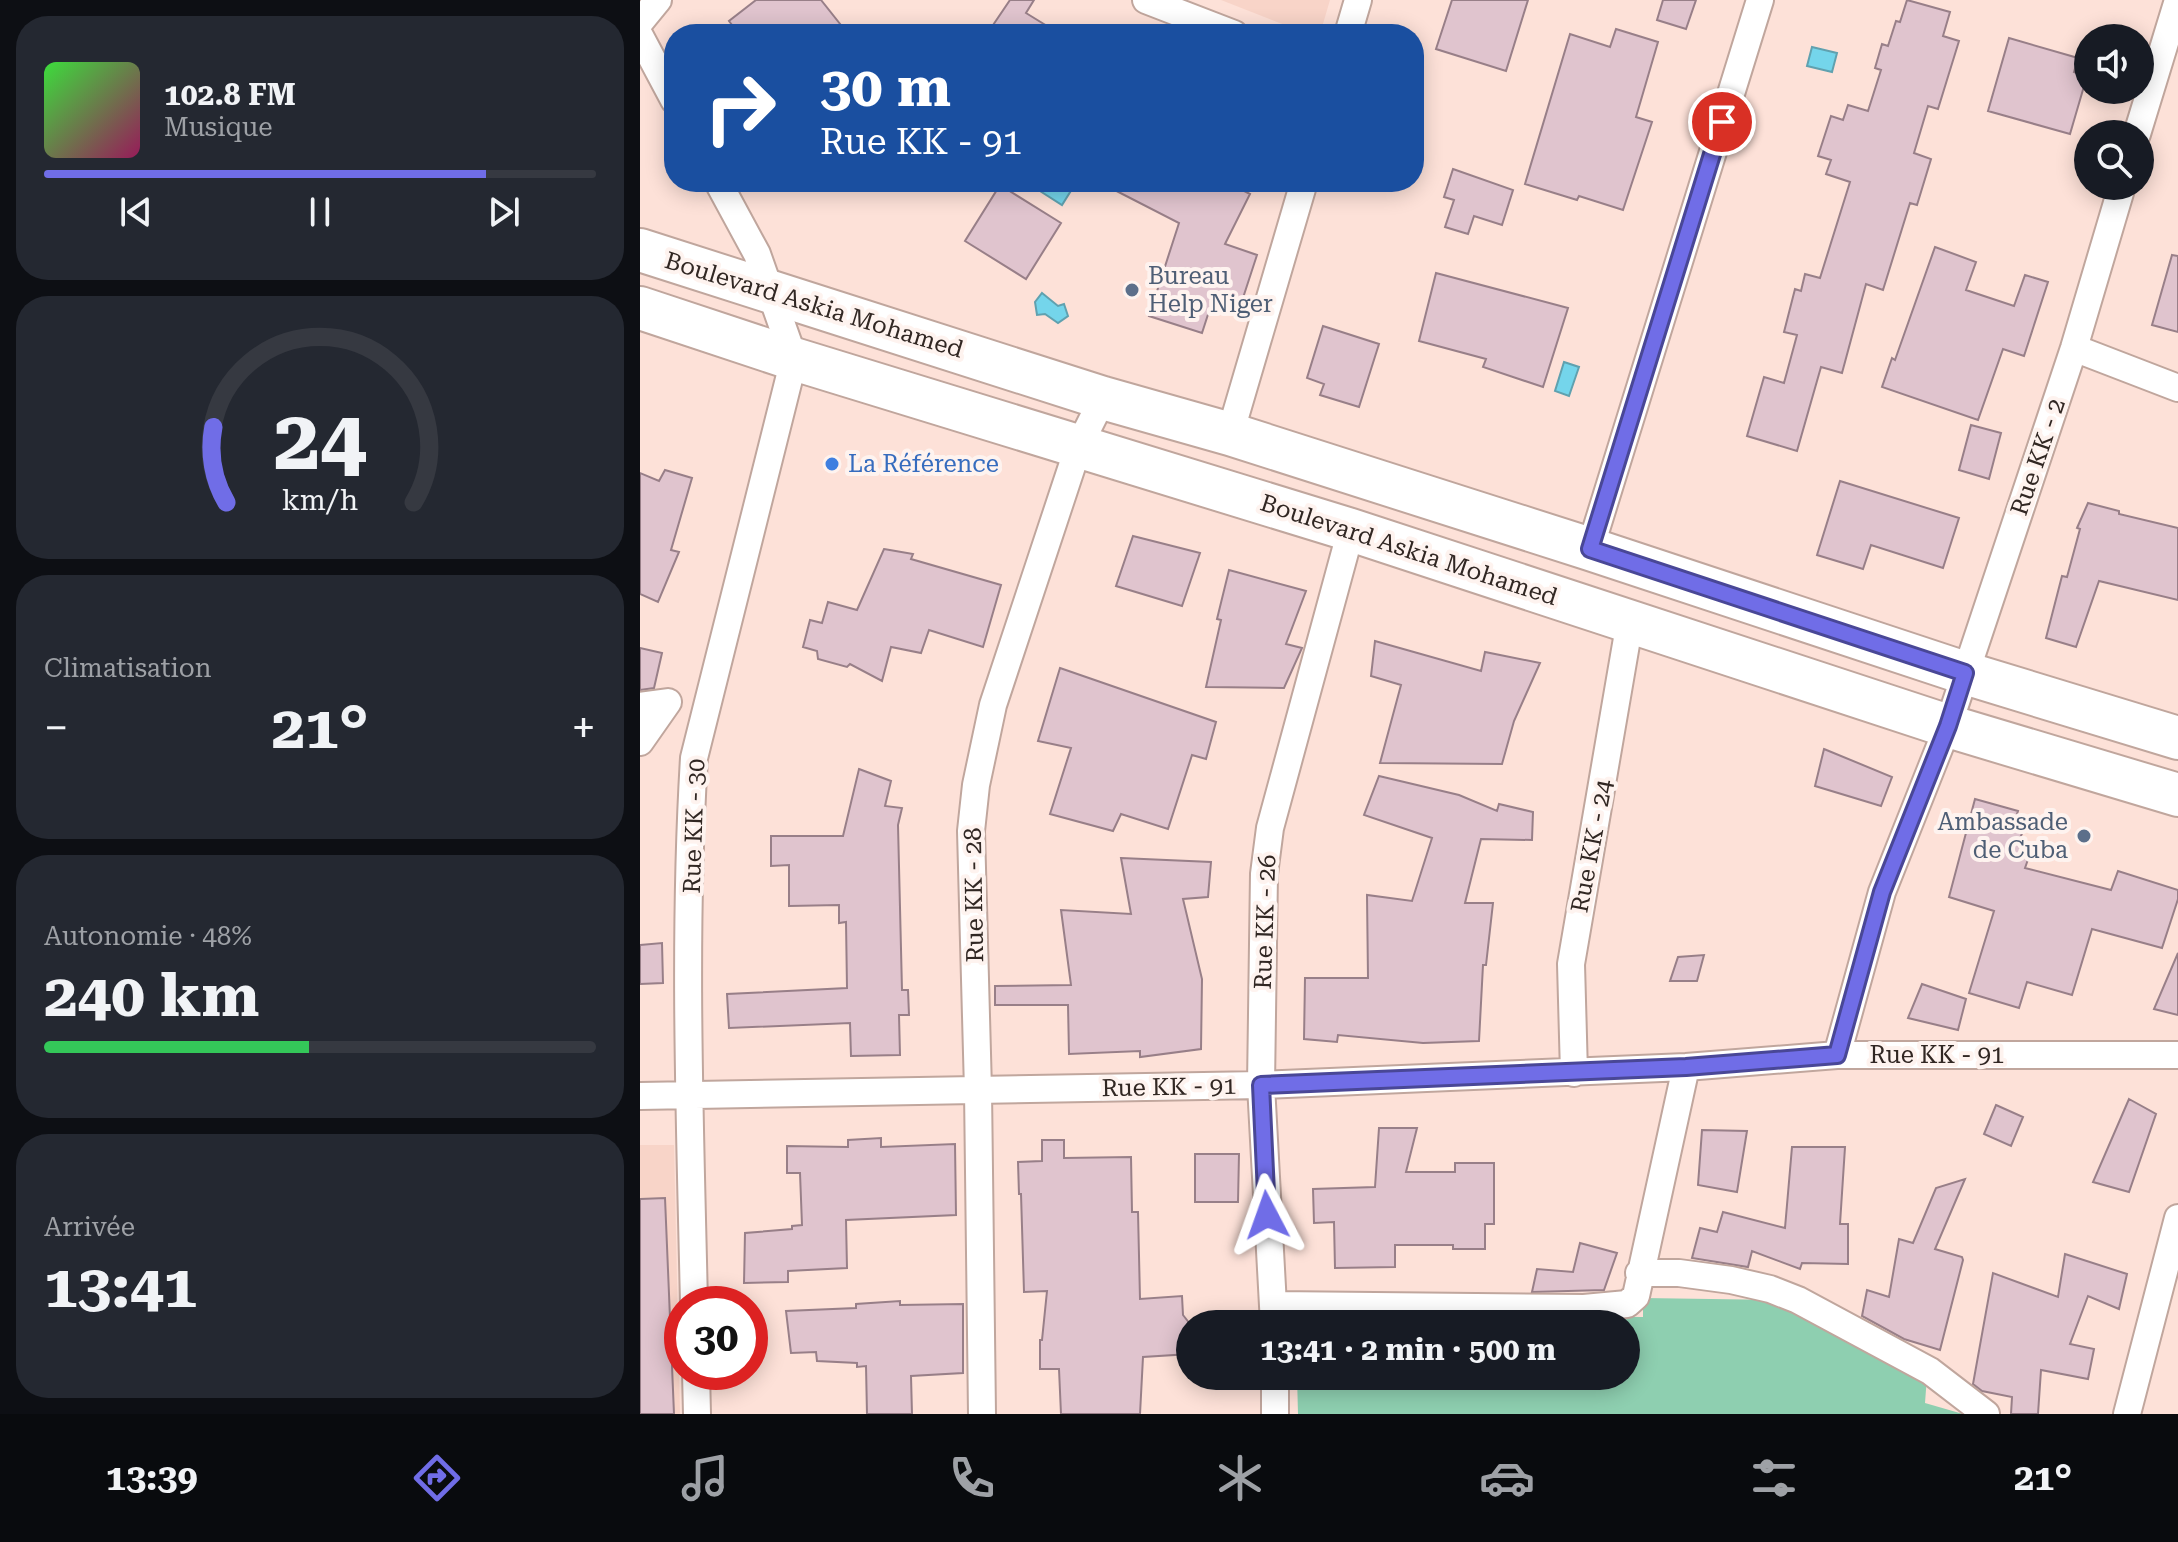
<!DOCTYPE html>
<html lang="fr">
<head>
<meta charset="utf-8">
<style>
  :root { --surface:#171b24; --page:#242831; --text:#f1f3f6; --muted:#9ea1a6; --line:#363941; --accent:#706de7 }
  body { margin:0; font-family:"Roboto Serif",serif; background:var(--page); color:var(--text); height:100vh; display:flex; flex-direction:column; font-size:30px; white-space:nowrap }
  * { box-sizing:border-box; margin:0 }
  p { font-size:26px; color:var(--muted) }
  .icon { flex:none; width:44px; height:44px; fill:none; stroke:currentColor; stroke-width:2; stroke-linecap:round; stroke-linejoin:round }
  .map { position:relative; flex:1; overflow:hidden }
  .panel { display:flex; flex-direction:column; gap:16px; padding:16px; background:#0d0f14; width:640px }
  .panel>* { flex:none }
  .banner { position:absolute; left:24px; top:24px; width:760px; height:168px; border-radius:32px; box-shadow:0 4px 20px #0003; background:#1a4fa0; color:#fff; overflow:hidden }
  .tools { position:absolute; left:1434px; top:24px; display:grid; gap:16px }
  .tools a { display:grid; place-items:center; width:80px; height:80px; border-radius:50%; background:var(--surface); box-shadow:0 4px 20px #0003; font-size:40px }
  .speed { position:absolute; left:24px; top:1286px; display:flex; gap:16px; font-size:40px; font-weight:700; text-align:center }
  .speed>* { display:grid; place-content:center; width:104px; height:104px; border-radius:50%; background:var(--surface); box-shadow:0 4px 20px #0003; line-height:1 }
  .speed .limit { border:12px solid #d22; background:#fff; color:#111 }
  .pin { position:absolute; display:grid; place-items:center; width:68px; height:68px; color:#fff; margin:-34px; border:4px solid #fff; border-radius:50%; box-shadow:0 2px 8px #0007 }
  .me { position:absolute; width:88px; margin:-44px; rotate:356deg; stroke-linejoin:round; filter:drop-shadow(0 0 6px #0008) }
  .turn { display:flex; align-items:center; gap:28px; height:168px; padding:0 24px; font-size:36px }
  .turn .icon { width:104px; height:104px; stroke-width:2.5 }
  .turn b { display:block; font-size:56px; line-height:68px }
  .big { font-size:60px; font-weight:700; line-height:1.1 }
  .panel .card { flex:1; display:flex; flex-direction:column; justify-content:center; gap:12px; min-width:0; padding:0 28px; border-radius:32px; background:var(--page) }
  .panel .dial { align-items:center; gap:0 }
  .dial svg { height:208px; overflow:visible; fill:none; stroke:var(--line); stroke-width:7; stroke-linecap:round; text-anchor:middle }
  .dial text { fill:var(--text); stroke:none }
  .song { display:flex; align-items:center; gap:24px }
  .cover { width:96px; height:96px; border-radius:12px; background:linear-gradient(135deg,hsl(120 70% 55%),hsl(330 70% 35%)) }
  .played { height:8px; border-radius:4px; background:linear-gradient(90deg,var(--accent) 80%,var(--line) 80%) }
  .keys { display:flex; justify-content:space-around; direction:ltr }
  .heat { display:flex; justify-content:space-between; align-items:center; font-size:44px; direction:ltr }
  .charge { height:12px; border-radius:6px; background:linear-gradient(90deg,#34c759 48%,var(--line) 0) }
  .trip { position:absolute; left:536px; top:1310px; width:464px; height:80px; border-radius:40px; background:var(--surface); box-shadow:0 4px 20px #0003; font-weight:700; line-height:80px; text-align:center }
  .tab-bar { display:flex; height:128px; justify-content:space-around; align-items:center; background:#090b0e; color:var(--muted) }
  .tab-bar .icon { width:56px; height:56px }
  .tab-bar .on { color:var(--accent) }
  .tab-bar b { font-size:36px; color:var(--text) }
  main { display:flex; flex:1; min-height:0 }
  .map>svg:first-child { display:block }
  .built { fill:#f8d4c8 }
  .green { fill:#8ecfb0 }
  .water { fill:#74d5eb; stroke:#60a1af; stroke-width:2 }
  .building { fill:#e0c4ce; stroke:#987f88; stroke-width:2 }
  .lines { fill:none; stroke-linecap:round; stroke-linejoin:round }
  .street-casing { stroke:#c0a69d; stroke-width:30 }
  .primary-casing { stroke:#c0a69d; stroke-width:46 }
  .street { stroke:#fff; stroke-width:26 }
  .primary { stroke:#fff; stroke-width:42 }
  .route-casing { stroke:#494796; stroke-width:20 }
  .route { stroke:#706de7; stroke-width:14 }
  .service-dot { fill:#5c6f8a; stroke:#fef3ef; stroke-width:3 }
  .shop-dot { fill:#3f7fe0; stroke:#fef3ef; stroke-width:3 }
  .labels { text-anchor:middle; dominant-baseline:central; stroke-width:8; stroke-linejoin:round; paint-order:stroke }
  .service-label { font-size:24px; fill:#4e5e75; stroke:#fef3ef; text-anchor:start }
  .street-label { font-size:24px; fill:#312723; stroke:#fef3ef }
  .shop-label { font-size:24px; fill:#366cbe; stroke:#fef3ef; text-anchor:start }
</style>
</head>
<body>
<main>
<section class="panel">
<div class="card">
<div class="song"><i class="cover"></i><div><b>102.8 FM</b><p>Musique</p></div></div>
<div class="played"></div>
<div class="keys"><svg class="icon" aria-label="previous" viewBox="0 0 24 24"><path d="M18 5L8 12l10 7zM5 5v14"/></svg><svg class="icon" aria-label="pause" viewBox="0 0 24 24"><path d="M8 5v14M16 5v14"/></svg><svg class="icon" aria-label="next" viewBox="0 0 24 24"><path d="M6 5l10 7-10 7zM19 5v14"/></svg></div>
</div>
<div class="card dial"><svg viewBox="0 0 100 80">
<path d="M14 69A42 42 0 1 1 86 69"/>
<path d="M14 69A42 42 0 0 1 9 40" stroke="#706de7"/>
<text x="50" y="56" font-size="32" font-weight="700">24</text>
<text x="50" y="72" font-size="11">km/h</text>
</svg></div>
<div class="card"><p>Climatisation</p>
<div class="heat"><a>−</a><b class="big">21°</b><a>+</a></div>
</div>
<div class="card"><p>Autonomie · 48%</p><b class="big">240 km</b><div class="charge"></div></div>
<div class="card"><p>Arrivée</p><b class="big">13:41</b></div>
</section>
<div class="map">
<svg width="1538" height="1414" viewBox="0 0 1538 1414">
  <rect width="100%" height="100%" fill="#fde1d8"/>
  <path class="built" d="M581,0H690L680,34H668Z
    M0,1145H34L40,1414H0Z"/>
  <path class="green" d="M1003,1298L1139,1300L1287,1376L1285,1403L1323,1414H658L657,1376H986V1324H654V1315L1003,1317Z"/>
  <path class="water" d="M1172,47L1197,53L1192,72L1167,66Z
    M390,182H421L432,189L422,205L389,184Z
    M402,293L418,306L424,304L428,316L418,323L405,314L397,315L395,302Z
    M924,362L939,367L929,396L915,391Z"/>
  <path class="building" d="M116,0H181L208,34H99L89,21Z
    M370,0H394L386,13L420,34H347Z
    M812,0H888L866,71L796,49Z
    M1023,0H1056L1046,29L1017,20Z
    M1267,0L1310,12L1303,36L1319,41L1298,109L1288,106L1274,153L1291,159L1277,205L1270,203L1243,290L1226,284L1202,373L1181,367L1157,451L1107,436L1124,377L1144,383L1157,335L1144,332L1155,289L1161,291L1165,274L1180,278L1210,182L1186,174L1191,160L1178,156L1191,116L1203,120L1208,105L1228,111L1241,70L1235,68L1242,44L1248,46L1256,21L1260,22Z
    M976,29L1018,42L996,117L1012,122L983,210L939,196L937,200L885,184L930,34L970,47Z
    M1369,38L1438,58L1434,72L1447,76L1430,134L1348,111Z
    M813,169L873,190L862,225L834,216L828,234L805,227L814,200L804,197Z
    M459,182H587L610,194L585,244L617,255L600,307L573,299L562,333L509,316L539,223Z
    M360,185L421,223L386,279L325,241Z
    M1295,247L1336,262L1326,290L1374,306L1385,275L1408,282L1384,356L1363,349L1338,420L1242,387L1252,358L1255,360Z
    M1532,255L1538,256V332L1512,325Z
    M796,273L928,308L903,387L843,367L846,359L779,341Z
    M683,326L739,344L719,407L680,395L684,384L667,378Z
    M1331,425L1361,433L1349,479L1319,470Z
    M25,470L52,478L31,550L39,552L18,602L0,594V473L19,481Z
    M1200,481L1319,518L1303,568L1231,545L1223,569L1177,555Z
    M1448,503L1479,511V514L1538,528V600L1459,581L1436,647L1406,638L1422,576L1427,577L1440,529L1437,528Z
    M493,536L560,553L542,606L476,586Z
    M244,549L273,554L271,559L361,585L343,647L289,630L281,653L251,647L242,681L210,664L207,667L178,659L177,651L163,647L170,620L182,623L188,602L217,610Z
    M589,570L666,591L646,644L662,648L644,688L566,687L581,620L577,619Z
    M735,641L841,671L845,652L900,663L874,721L862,764L740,763L761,685L731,676Z
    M0,648L22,653L14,688L0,690Z
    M420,668L576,722L566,759L552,755L528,829L481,814L473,831L410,814L431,748L398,741Z
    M1184,749L1252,777L1241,806L1175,786Z
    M219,769L251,781L245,806L262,808L258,825L262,990H268L269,1015H259L260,1055L211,1056L210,1023L89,1028L87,994L207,988L206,922L199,923V905L149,906V865L131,866V836H203Z
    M739,776L819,795L857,811L859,804L893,812L892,840L841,839L825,903H853L846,965H843L839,1041L783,1043L698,1035L697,1042L664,1039L665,978H728L727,895L772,901L792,838L724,815Z
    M1335,799L1378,811L1374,823L1386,825L1379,840L1392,848L1385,868L1471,890L1478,871L1538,890V899L1522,948L1452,929L1432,995L1387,982L1379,1008L1329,993L1354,911L1309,897Z
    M481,858L571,862L568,897L543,899L562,979L561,1049L500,1057V1051L429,1054L428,1005H355V986L431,985L421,910L491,914Z
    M22,943L23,983L0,984V945Z
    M1538,953V1015L1514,1009Z
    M1064,955L1057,981H1030L1038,957Z
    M1282,984L1326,999L1318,1030L1268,1018Z
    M1489,1099L1516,1114L1489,1192L1453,1182Z
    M1356,1105L1383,1117L1371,1146L1344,1134Z
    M739,1128H777L766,1172H815V1163H854V1224H845V1249H813V1245H755V1267L695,1268L694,1222L674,1223L673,1189L735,1187Z
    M1062,1130L1107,1131L1097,1192L1058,1185Z
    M241,1138V1147L315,1144L316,1215L206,1220L207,1268L148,1271V1282L104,1283L105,1233L152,1229V1226L162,1225L160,1173H147V1146L208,1147V1140Z
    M402,1140H424V1158L491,1157L492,1212H498L500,1299L542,1296L543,1315L550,1324V1354L503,1357L500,1414H421L419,1369H400V1340H402L407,1291L384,1292L381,1194H379L378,1162L402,1161Z
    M1152,1147H1205L1200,1224H1208V1264L1162,1263L1160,1269L1112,1251L1108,1267L1052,1258L1060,1228L1077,1232L1083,1212L1145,1228Z
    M555,1154H599L598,1202H555Z
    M1325,1179L1295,1249L1322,1257L1323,1260L1300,1350L1264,1339L1222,1316L1227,1290L1249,1297L1259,1239L1273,1243L1296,1188Z
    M25,1198L34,1414H0V1199Z
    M940,1243L977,1253L964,1290L892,1292L897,1269L933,1272Z
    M1425,1254L1487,1274L1479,1309L1448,1296L1430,1344L1454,1349L1448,1379L1401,1370L1398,1414H1371L1372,1397L1342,1391L1333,1384L1353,1273L1418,1297Z
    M260,1301V1305L323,1304V1373L271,1376L272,1414H227L226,1366L217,1367V1363L177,1361L176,1352L151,1353L146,1311L216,1308V1304Z"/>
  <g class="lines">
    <defs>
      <path id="street" d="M506,0L594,34
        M0,22L18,0
        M708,34L718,0
        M0,36L34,100
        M1497,134L1538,0
        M1434,348L1538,388
        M590,434L664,182
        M950,549L1120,0
        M0,706L28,702L0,742
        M1197,1055L1242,892L1308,726L1434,348L1482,186
        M934,1073L931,964L990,621
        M0,1096L621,1085L1046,1067L1197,1055H1538
        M999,1273H1039L1091,1280L1130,1289L1158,1300L1290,1371L1346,1414
        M54,1304C50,1122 43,939 54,758L154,359L117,254L78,182
        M634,1305L944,1308L987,1304L996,1296L1046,1067
        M634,1324L621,1085L624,874L630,828L711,530
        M56,1372L57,1414
        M635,1376V1414
        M342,1414L338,1090L331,831L336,785L353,705L438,448L463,398
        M1487,1414L1538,1218"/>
      <path id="primary" d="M0,250L463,398L590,434L950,549L1325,673L1538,738
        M0,308L154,359L711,530L1308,726L1538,795"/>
    </defs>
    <use href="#street" class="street-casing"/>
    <use href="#primary" class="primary-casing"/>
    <use href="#street" class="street"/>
    <use href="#primary" class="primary"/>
  </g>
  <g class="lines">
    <defs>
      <path id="route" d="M627,1215L621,1085L1046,1067L1197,1055L1242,892L1308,726L1325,673L950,549L1082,122"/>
    </defs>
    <use href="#route" class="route-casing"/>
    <use href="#route" class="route"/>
  </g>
  <g class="service-dot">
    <circle cx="492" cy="290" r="8"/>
    <circle cx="1444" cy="836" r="8"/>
  </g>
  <circle class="shop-dot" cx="192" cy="464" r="8"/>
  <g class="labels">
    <g class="service-label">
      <text x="508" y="276">Bureau<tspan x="508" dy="28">Help Niger</tspan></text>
      <text x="1428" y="822" text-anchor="end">Ambassade<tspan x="1428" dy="28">de Cuba</tspan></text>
    </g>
    <g class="street-label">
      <text transform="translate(174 305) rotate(17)">Boulevard Askia Mohamed</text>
      <text transform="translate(1398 457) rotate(-71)">Rue KK - 2</text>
      <text transform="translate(769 550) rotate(18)">Boulevard Askia Mohamed</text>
      <text transform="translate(54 826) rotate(-88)">Rue KK - 30</text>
      <text transform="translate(952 846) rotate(-79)">Rue KK - 24</text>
      <text transform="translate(334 895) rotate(-91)">Rue KK - 28</text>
      <text transform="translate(625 922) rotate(-88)">Rue KK - 26</text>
      <text x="1297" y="1055">Rue KK - 91</text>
      <text transform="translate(529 1087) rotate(-1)">Rue KK - 91</text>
    </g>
    <g class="shop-label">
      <text x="208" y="464">La Référence</text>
    </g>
  </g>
</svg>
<div class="tools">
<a><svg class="icon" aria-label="sound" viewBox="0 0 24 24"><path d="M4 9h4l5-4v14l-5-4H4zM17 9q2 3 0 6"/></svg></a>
<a><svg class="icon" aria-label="search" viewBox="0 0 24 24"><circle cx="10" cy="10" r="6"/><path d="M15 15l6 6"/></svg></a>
</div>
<div class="speed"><div class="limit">30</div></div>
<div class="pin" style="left:1082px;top:122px;background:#d93025"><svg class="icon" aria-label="arrive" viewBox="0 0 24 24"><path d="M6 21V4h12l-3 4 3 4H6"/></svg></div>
<svg class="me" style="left:627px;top:1215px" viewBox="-20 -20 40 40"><path d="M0-17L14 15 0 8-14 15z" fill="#706de7" stroke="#fff" stroke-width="4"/></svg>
<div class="trip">13:41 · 2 min · 500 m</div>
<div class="banner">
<div class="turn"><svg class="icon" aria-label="right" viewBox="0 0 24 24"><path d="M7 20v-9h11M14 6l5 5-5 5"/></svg><div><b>30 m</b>Rue KK - 91</div></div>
</div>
</div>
</main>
<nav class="tab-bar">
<b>13:39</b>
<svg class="icon on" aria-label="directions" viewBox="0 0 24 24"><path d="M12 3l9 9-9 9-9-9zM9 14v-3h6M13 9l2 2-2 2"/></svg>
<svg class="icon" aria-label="music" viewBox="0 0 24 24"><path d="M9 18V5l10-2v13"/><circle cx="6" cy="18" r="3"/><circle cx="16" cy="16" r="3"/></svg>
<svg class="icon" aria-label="phone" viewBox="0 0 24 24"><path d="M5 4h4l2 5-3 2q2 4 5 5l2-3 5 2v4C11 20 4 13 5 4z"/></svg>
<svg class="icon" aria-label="climate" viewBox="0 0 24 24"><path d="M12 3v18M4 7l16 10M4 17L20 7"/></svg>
<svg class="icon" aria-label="car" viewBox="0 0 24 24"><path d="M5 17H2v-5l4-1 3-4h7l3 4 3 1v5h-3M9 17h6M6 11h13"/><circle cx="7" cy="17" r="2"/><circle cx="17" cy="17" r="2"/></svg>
<svg class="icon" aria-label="filters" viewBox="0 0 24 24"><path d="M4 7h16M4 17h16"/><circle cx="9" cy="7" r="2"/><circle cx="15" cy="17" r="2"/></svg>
<b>21°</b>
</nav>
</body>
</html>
